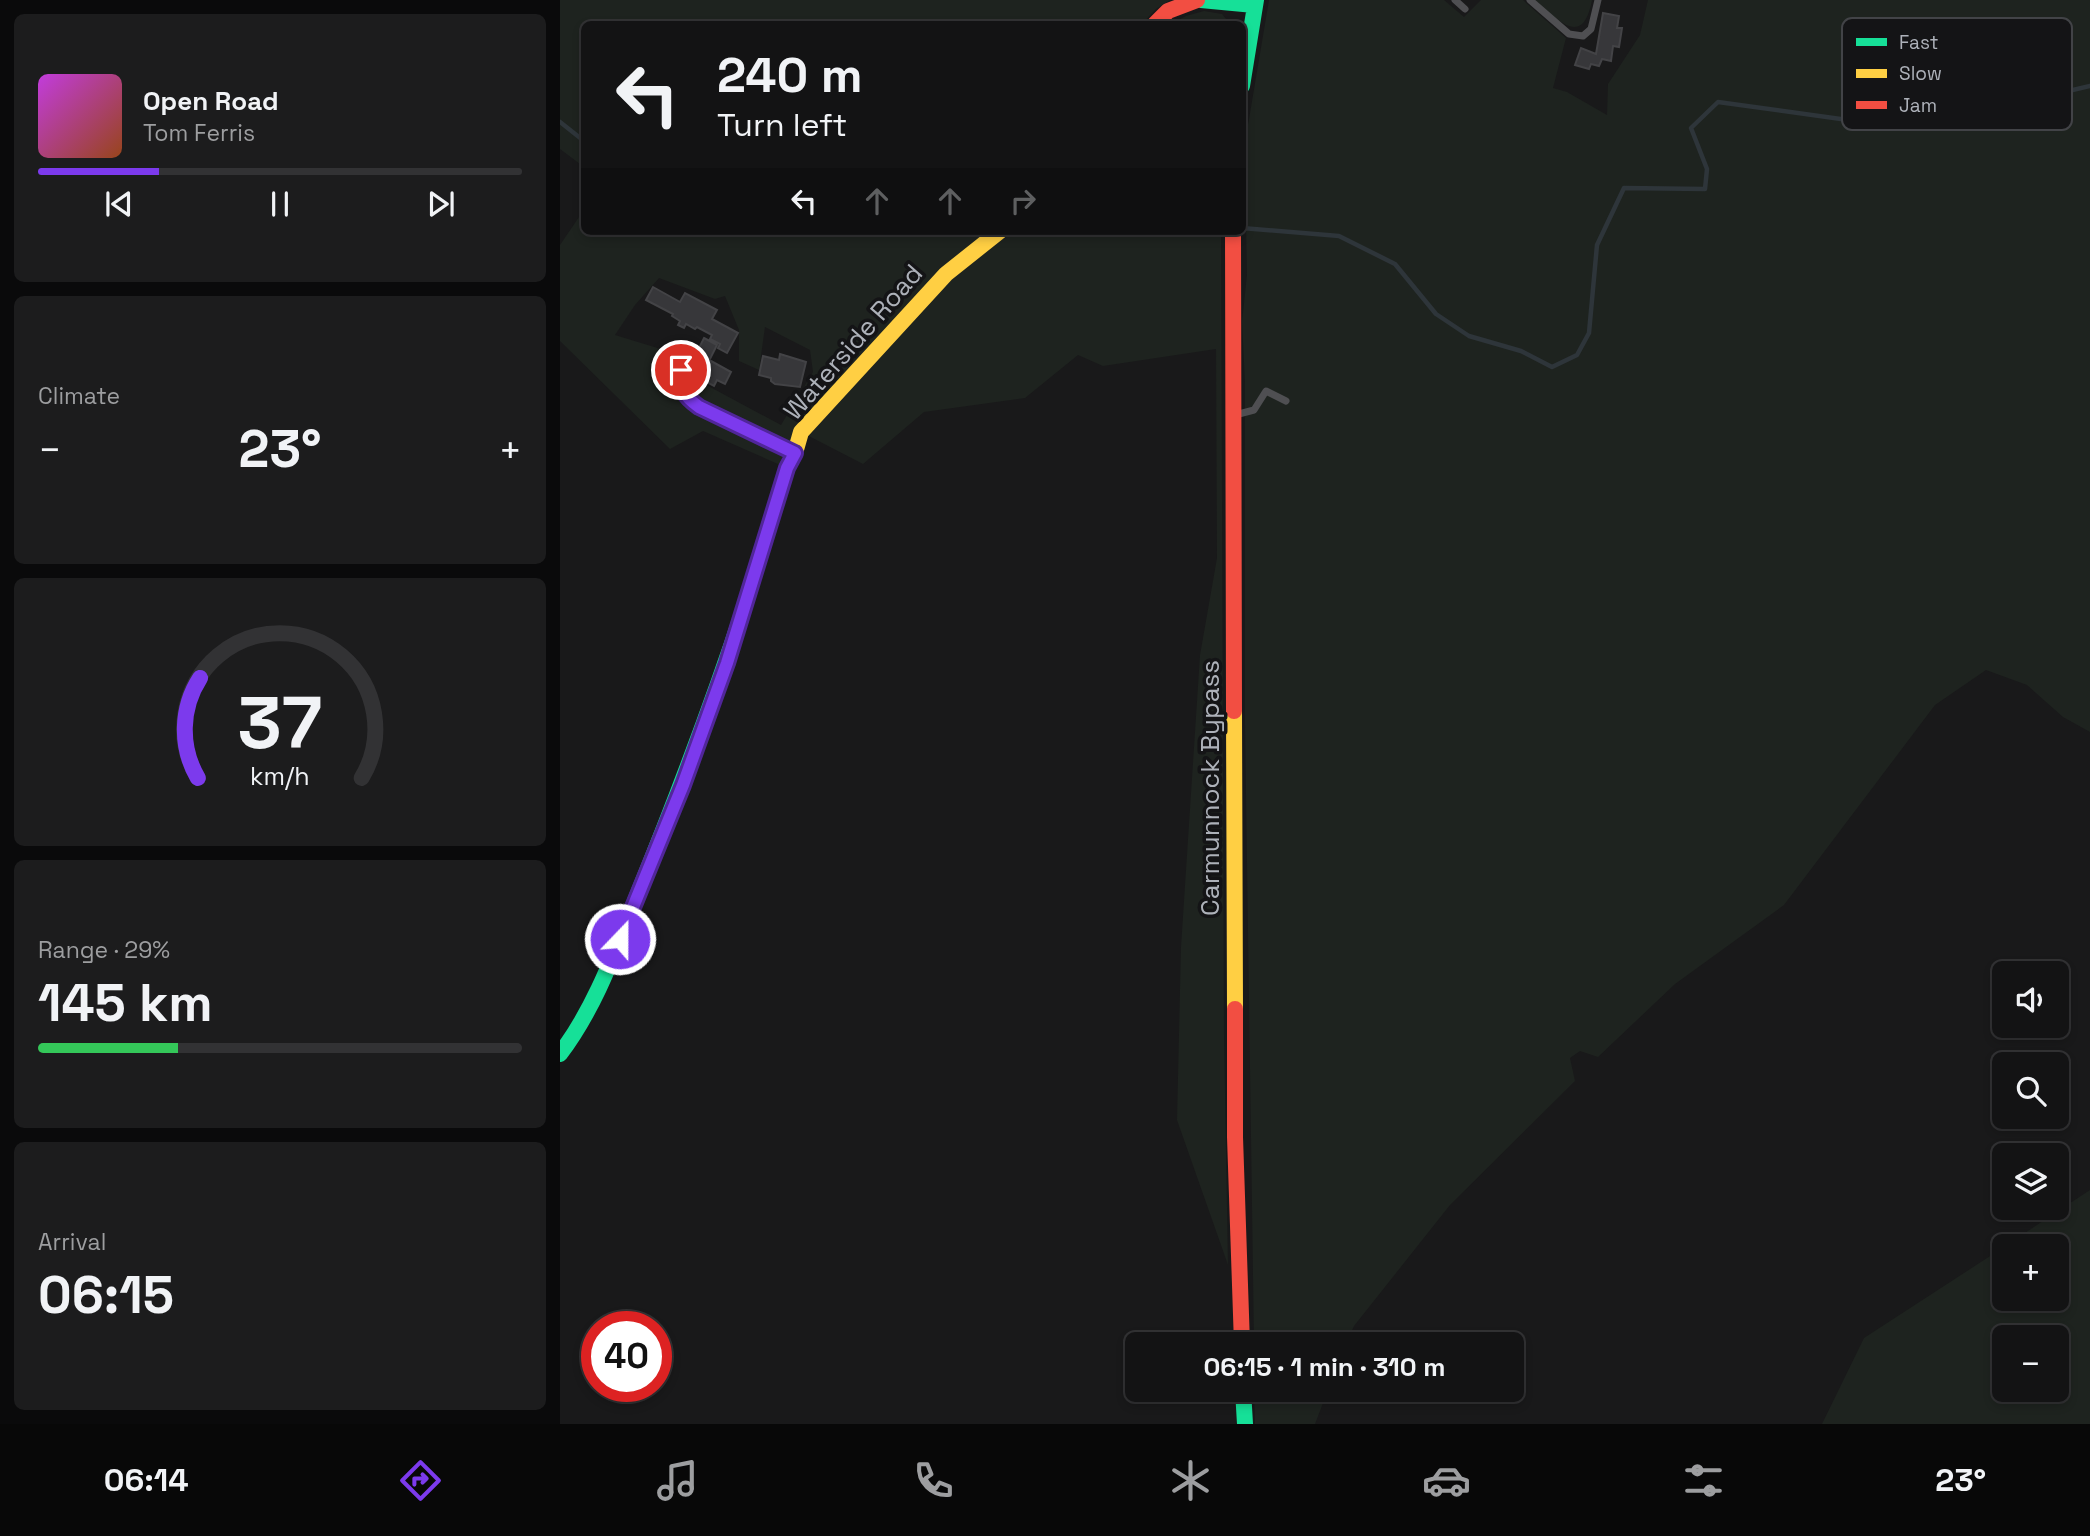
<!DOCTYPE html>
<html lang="en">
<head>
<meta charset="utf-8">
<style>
  :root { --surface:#131314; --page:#1c1c1d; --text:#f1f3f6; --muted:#9d9ea0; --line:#323234; --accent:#7c3aed }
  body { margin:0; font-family:"Space Grotesk",sans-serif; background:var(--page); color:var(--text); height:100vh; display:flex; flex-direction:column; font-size:26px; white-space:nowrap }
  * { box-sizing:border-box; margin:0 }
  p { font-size:23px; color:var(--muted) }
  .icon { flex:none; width:38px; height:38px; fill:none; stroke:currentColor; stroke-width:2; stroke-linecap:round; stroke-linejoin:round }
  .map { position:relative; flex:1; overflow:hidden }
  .drawer { display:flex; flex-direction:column; gap:14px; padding:14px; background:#0a0a0b; width:560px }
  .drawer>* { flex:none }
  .guide { position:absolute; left:21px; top:21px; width:665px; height:214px; border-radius:10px; box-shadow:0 4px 10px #0003,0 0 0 2px var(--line); background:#131314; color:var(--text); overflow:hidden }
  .buttons { position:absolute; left:1432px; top:961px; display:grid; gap:14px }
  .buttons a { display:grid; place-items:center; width:77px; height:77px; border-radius:10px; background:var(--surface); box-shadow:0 4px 10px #0003,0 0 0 2px var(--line); font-size:35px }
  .speed { position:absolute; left:21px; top:1311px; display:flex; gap:14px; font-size:35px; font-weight:700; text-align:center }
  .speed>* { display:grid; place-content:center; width:91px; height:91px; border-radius:50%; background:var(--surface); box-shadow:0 4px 10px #0003,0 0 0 2px var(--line); line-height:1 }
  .speed .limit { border:10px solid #d22; background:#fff; color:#111 }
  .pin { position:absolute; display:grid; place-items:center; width:60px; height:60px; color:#fff; margin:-30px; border:4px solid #fff; border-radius:50%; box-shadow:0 2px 7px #0007 }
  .me { position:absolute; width:77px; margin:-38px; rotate:22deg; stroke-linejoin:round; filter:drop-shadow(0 0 5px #0008) }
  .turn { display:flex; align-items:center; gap:24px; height:147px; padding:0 21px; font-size:32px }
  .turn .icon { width:91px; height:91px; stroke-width:2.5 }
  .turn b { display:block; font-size:49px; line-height:60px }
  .lanes { display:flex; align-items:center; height:66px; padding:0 21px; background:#0003; justify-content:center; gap:35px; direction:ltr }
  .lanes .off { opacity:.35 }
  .big { font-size:52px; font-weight:800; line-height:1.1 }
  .drawer .widget { flex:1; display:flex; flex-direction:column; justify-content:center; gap:10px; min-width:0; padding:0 24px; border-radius:10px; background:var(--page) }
  .drawer .dial { align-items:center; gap:0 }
  .dial svg { height:182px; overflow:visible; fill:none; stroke:var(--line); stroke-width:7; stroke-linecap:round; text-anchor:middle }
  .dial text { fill:var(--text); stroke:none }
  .song { display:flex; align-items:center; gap:21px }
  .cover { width:84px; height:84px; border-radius:10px; background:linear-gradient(135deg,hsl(290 70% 55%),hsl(20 70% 35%)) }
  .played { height:7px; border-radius:4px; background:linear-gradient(90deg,var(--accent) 25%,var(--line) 25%) }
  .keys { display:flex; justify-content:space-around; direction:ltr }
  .heat { display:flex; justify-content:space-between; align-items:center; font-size:38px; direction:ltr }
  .charge { height:10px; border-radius:5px; background:linear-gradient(90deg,#34c759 29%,var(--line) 0) }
  .trip { position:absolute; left:565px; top:1332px; width:399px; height:70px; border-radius:10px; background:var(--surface); box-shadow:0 4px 10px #0003,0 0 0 2px var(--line); font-weight:800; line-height:70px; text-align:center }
  .tab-bar { display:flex; height:112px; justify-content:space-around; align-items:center; background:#080808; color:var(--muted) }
  .tab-bar .icon { width:49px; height:49px }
  .tab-bar .selected { color:var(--accent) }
  .tab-bar b { font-size:32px; color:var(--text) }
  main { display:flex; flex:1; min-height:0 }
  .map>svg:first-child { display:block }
  .green { fill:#1e231f; fill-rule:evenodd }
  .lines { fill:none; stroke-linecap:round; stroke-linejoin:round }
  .stream { stroke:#2e353a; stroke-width:4.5 }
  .building { fill:#37373a; stroke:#434346; stroke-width:2 }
  .lane { stroke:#4f4f52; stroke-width:7 }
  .fast { stroke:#16e098; stroke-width:16 }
  .slow { stroke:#ffcf43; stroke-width:16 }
  .jam { stroke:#f24e42; stroke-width:16 }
  .route-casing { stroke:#51269a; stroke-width:18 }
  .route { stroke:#7c3aed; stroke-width:12 }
  .labels { text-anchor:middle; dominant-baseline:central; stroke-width:7; stroke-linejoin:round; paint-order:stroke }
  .street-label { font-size:26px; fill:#adb1b9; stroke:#141416 }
  .key { fill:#141416; stroke:#424347; stroke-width:2 }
  .key-label { font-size:19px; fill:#adb1b9 }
</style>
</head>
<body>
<main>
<section class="drawer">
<div class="widget">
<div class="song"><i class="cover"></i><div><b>Open Road</b><p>Tom Ferris</p></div></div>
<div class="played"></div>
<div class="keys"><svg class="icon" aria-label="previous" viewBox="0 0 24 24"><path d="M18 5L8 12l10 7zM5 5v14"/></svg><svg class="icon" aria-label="pause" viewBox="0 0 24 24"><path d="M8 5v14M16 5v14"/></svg><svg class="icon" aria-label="next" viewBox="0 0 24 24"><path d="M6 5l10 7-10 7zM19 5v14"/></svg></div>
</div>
<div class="widget"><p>Climate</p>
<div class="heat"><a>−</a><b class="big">23°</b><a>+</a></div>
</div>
<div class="widget dial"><svg viewBox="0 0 100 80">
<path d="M14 69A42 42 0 1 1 86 69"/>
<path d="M14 69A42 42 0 0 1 15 25" stroke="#7c3aed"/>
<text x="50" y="56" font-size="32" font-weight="700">37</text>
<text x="50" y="72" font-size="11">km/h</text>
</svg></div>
<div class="widget"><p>Range · 29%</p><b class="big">145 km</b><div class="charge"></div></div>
<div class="widget"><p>Arrival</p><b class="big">06:15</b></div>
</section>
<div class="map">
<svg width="1530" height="1424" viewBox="0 0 1530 1424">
  <rect width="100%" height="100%" fill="#19191a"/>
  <path class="green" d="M0,0H610L596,9L582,24H24V167L0,149Z
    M709,0H884L904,17L921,0H963L1006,38L993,88L1007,92L1047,115L1048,84L1080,35L1088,0H1530V732L1503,717L1467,685L1426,670L1375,705L1224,905L1115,984L1038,1057L1020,1051L1010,1058L1015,1081L890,1205L794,1326L786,1344H694L685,725V382L682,322L687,275L685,172L688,125Z
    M975,0H1032C1023,49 998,20 975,0Z
    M644,11L662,14L670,24H611L626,16Z
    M24,200V231H574L591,235L634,236V231H661L664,1036L668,1265L617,1120L621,947L640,655L657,558L656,349L543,366L518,355L465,398L364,412L303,464L241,432L227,468L143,431L110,449L0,341V245L19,217ZM99,278L155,299L165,296L179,330V361L199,370L205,327L250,350L253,372L221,425L139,381L129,378L121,400L110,388L104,350L55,335L75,305Z
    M1530,1190V1424H1262L1304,1338L1444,1247V1298H1496V1246H1445ZM1444,1337H1496V1390H1444Z
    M694,1390H768L755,1424H695Z"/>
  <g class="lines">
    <path class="stream" d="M0,122L24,141
      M682,228L779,236L835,264L876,314L909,336L961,351L992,367L1017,355L1029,333L1037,245L1064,188L1145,189L1147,169L1131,128L1158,102L1331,126H1402L1469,113L1483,97L1530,86
      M601,231L607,233L613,231"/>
  </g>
  <path class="building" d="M1043,13L1059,16L1057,28H1062L1059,47L1053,46L1051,61L1042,59L1039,66L1031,64L1029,69L1015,65L1021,48L1036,54Z
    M93,287L120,302L125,293L157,310L152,319L178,333L167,353L158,348L160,344L150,339L152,335L137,327L135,329L126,324L124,328L118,325L120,321L112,316L113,314L86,300Z
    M144,338L157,345L149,361L136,354Z
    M220,354L246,362L240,387L215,384L211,381V378L199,375L203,356L219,360Z
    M151,361L171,372L165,384L157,380L154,386L141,379Z"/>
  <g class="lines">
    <path class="lane" d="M895,0L905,9
      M970,0L1009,34L1023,36L1031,29L1038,0
      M125,355L119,386C136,415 203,439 234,453
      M675,415L694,410L706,391L726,401"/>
    <path class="fast" d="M641,0L694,5
      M682,86L696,0
      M0,1054C37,1005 56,948 79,891C117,797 153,702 185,605
      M683,1390L685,1424"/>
    <path class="slow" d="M185,605L227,468L235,453L241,432L386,274L440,231
      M674,711L675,1009"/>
    <path class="jam" d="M595,24L608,11L637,0
      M673,231L674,711
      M675,1009V1137L682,1344"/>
  </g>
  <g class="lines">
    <defs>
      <path id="route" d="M60,939L123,785L167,663L227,468L235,453L139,407C124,396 119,389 121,370"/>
    </defs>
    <use href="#route" class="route-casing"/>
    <use href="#route" class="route"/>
  </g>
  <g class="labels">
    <g class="street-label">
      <text transform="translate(293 342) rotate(-49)">Waterside Road</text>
      <text transform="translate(650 788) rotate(-90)">Carmunnock Bypass</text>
    </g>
  </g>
  <rect x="1282" y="18" width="230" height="112" rx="10" class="key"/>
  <rect x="1296" y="38" width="31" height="8" fill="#16e098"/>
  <rect x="1296" y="69" width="31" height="9" fill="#ffcf43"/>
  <rect x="1296" y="101" width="31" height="8" fill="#f24e42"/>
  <g class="key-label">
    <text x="1339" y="49">Fast</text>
    <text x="1339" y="80">Slow</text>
    <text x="1339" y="112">Jam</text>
  </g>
</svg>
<div class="buttons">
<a><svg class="icon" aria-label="sound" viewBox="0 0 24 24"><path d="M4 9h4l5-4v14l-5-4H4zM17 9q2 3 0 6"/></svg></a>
<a><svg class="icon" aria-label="search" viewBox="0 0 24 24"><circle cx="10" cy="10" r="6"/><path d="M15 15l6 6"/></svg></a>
<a><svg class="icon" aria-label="layers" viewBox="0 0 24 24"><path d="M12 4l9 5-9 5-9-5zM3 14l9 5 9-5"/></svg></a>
<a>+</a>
<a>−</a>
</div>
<div class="speed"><div class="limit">40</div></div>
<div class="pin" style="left:121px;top:370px;background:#d93025"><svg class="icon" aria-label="arrive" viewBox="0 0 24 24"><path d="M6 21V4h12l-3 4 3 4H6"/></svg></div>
<svg class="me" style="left:60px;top:939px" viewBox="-20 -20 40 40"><circle r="17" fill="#7c3aed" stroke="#fff" stroke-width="3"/><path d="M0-11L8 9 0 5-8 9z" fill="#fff"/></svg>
<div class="trip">06:15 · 1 min · 310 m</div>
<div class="guide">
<div class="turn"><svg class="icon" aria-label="left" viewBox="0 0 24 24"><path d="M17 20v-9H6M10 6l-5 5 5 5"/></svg><div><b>240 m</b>Turn left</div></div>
<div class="lanes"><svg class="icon" aria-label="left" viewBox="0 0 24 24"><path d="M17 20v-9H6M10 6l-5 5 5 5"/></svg><svg class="icon off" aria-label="ahead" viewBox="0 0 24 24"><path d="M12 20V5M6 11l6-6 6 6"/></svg><svg class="icon off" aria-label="ahead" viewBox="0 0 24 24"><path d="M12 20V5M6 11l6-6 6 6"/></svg><svg class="icon off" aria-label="right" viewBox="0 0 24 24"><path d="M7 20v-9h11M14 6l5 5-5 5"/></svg></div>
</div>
</div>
</main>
<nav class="tab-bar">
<b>06:14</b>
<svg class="icon selected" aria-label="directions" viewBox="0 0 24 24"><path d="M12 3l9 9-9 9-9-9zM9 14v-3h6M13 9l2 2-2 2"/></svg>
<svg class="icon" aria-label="music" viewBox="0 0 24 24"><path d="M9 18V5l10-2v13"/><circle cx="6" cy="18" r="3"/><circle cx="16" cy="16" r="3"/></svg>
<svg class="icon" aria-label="phone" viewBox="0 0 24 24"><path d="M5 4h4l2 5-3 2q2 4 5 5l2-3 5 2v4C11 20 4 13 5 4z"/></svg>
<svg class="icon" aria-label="climate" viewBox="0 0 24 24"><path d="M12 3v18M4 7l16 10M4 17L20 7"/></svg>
<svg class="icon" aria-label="car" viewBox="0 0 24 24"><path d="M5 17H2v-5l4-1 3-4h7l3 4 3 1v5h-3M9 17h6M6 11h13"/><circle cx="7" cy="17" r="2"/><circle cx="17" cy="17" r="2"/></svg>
<svg class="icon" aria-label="filters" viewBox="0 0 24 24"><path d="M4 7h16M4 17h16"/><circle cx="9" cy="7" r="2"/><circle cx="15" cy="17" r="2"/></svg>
<b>23°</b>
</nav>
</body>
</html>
